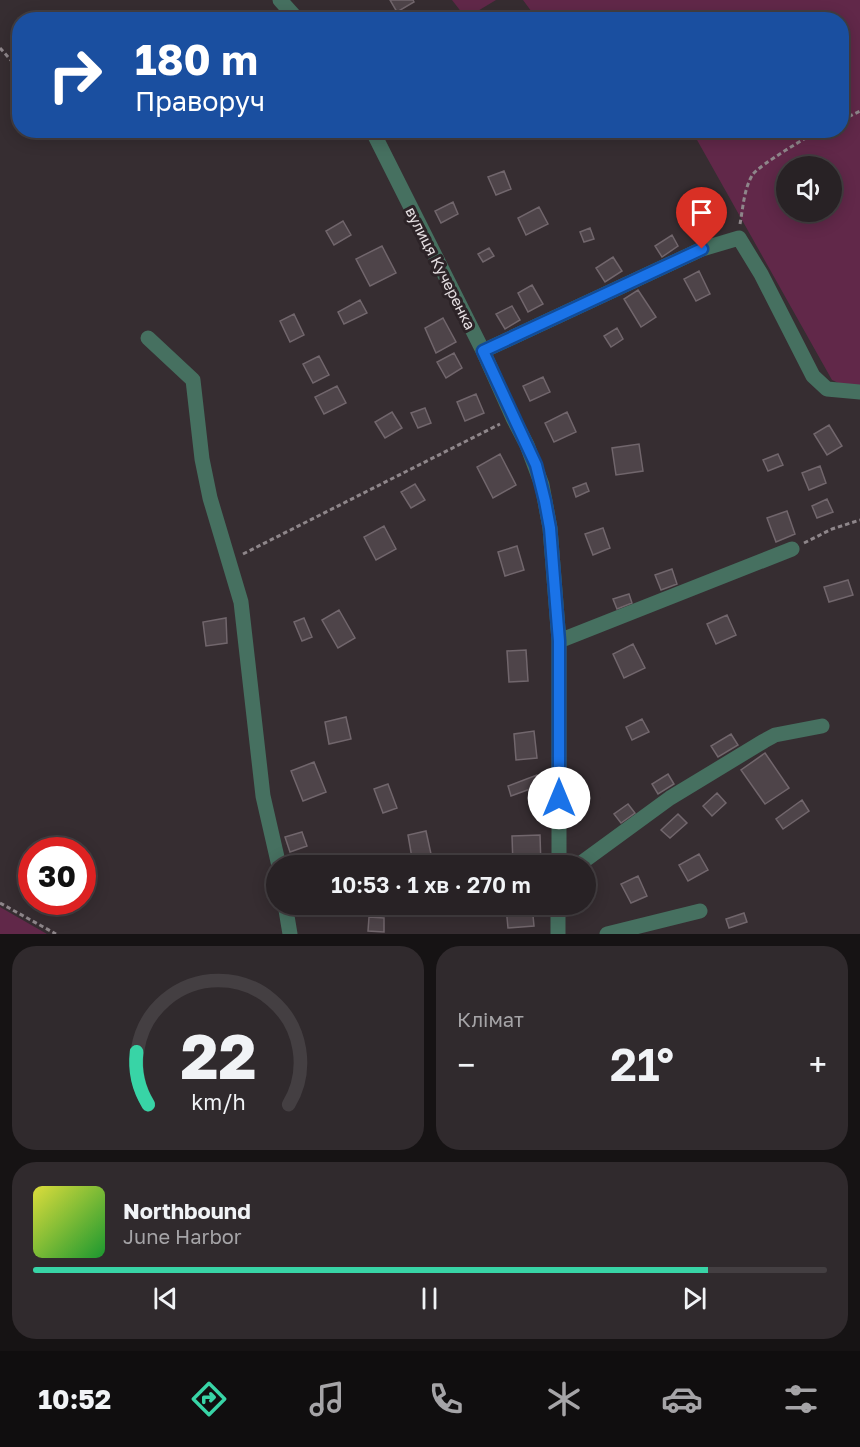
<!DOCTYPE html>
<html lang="uk">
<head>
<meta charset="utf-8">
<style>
  :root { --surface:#282225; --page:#302a2d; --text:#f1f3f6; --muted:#a5a4a7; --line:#443f42; --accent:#38d4a6 }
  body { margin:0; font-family:"Golos Text",sans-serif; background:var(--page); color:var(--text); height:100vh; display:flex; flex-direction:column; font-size:22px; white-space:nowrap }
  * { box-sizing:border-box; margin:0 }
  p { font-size:20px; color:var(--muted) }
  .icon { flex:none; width:33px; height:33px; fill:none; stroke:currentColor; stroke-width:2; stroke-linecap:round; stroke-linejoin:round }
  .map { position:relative; height:934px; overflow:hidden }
  .sheet { display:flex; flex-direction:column; gap:12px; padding:12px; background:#161314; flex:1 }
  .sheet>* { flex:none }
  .hud { position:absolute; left:12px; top:12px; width:837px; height:126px; border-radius:24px; box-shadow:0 3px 15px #0003,0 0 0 2px var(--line); background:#1a4fa0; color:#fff; overflow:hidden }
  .fabs { position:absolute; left:776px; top:156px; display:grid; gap:12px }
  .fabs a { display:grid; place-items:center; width:66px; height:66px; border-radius:50%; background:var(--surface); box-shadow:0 3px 15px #0003,0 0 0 2px var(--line); font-size:30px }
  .speed { position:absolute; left:18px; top:837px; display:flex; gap:12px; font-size:30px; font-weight:700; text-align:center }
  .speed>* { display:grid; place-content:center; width:78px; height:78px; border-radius:50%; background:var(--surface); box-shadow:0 3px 15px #0003,0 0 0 2px var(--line); line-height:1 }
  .speed .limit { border:9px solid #d22; background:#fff; color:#111 }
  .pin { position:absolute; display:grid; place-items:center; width:51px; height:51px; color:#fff; margin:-62px -26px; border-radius:50% 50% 50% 0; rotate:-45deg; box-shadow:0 0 6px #0007 }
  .pin .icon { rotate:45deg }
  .me { position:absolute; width:66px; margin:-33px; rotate:0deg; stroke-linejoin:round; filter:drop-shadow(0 0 4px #0008) }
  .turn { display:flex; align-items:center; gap:21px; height:126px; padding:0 24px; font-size:27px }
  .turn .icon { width:78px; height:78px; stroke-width:2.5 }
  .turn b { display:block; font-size:42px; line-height:51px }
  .big { font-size:45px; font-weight:600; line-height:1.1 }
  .sheet .tile { flex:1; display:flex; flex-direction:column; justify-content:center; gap:9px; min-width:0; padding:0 21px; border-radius:24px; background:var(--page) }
  .sheet .dial { align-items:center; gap:0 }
  .dial svg { height:156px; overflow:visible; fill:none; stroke:var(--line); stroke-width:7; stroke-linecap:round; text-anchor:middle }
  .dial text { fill:var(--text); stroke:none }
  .song { display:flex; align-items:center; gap:18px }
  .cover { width:72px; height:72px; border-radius:9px; background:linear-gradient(135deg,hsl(60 70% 55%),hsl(130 70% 35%)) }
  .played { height:6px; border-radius:3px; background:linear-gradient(90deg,var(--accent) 85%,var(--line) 85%) }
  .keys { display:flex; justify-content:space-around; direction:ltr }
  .heat { display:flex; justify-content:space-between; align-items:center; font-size:33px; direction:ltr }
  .sheet .tiles { flex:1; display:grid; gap:12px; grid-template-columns:1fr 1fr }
  .tile:last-child { grid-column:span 2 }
  .trip { position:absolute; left:266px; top:855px; width:330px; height:60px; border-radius:30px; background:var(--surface); box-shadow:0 3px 15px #0003,0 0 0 2px var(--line); font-weight:600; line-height:60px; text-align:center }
  .tab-bar { display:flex; height:96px; justify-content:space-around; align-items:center; background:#100e0f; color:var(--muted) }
  .tab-bar .icon { width:42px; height:42px }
  .tab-bar .on { color:var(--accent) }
  .tab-bar b { font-size:27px; color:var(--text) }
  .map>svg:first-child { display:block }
  .green { fill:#612849; fill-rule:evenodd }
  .building { fill:#4e4449; stroke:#71666c; stroke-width:1.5 }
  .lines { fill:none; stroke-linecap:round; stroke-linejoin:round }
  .path { stroke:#8e868a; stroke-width:3; stroke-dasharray:4.5 3; stroke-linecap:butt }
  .minor { stroke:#467060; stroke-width:15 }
  .route-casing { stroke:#114b97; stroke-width:15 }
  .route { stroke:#1a73e8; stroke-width:10 }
  .labels { text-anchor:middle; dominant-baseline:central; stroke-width:6; stroke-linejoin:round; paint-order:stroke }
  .street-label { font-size:15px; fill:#e5dfe2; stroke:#2c2327 }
</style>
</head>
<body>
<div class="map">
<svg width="860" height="934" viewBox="0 0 860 934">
  <rect width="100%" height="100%" fill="#362d31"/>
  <path class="green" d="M452,0H496L466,18Z
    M523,0H860V393L832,380L692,131L842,130V20L537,19ZM786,166H831V212H786Z
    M0,907L47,934H0Z"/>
  <path class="building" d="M390,0H413L414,2L397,12Z
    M504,171L511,189L496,195L488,177Z
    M453,202L458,214L441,223L435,211Z
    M539,207L548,224L526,235L518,218Z
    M343,221L351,235L334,245L326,231Z
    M590,228L594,239L584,242L580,232Z
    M672,235L678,246L662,257L655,246Z
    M382,246L396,273L370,286L356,259Z
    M489,248L494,256L483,262L478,254Z
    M613,257L622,271L605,282L596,268Z
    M699,271L710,294L696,301L684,279Z
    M532,285L543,304L528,312L518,293Z
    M638,290L656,317L641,327L624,299Z
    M360,300L367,313L344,324L338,312Z
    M512,306L520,320L505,329L496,314Z
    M294,314L304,335L290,342L280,321Z
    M443,318L456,342L436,353L425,328Z
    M617,328L623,339L611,347L604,336Z
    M454,353L462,368L446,378L437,362Z
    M319,356L329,375L313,383L303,364Z
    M543,377L550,392L530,401L523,386Z
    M337,386L346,403L324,414L315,397Z
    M476,394L484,413L465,421L457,402Z
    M425,408L431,423L418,428L411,413Z
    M392,412L402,428L385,438L375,422Z
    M567,412L576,432L554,442L545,423Z
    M829,425L842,446L827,455L814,434Z
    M639,444L643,471L616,475L612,448Z
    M500,454L516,485L493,498L477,467Z
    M778,454L783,465L768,471L763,460Z
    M820,466L826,483L809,490L802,473Z
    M586,483L589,491L576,497L573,488Z
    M415,484L425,500L411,508L401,492Z
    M827,499L833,512L817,518L812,506Z
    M787,511L795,534L776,542L767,518Z
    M384,526L396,549L376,560L364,537Z
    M603,528L610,548L593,555L585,534Z
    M517,546L524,570L505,576L498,552Z
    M672,569L677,584L661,590L655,575Z
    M848,580L853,595L829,602L824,587Z
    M629,594L632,603L617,609L613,599Z
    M339,610L355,638L338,648L322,620Z
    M727,615L736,635L716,644L707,624Z
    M226,618L227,643L206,646L203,622Z
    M304,618L312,637L302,641L294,622Z
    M633,644L645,668L624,678L613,654Z
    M526,650L528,681L509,682L507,651Z
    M346,717L351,739L329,744L325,722Z
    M642,719L649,732L632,740L626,727Z
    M534,731L537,758L516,760L514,734Z
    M731,734L738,745L718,757L711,746Z
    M765,753L789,788L765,804L741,770Z
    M314,762L326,792L303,801L291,771Z
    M668,774L674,784L658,794L652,784Z
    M537,775L541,785L511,796L508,786Z
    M388,784L397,808L383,813L374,789Z
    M717,793L726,803L712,816L703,806Z
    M802,800L809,811L783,829L776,819Z
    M628,804L635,813L621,823L614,814Z
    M678,814L687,823L670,838L661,830Z
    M426,831L431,854L412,858L408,835Z
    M302,832L307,846L290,852L285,837Z
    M540,835L541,866H513L512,836Z
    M699,854L708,870L688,881L679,865Z
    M638,876L647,896L631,903L621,884Z
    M532,905L534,926L508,928L506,907Z
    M744,913L747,922L729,928L726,919Z
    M369,917L384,918V932L368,931Z"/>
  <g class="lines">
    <path class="path" d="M0,48L18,68
      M842,120L860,111
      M740,224C743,208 744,188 753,174C760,165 808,136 820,130
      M804,543L832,529L860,520
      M243,554L500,424
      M0,903L56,934"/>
    <path class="minor" d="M280,0L298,20
      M372,130L483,351L513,418L527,445L542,485L550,528L559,641V866
      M148,338L193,380L202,459L210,498L241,602L263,796L279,866
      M483,351L702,249L739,238L761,274L813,376L827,389L860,392
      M559,641L792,549
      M577,866L670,798L764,741L775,735L822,726
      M285,904L290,934
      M558,934V904
      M607,934L700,911"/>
  </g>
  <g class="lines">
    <defs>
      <path id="route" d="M559,798V641L550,528L545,501L536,465L483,351L702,249"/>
    </defs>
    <use href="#route" class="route-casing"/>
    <use href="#route" class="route"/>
  </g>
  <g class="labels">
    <g class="street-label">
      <text transform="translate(441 268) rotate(63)">вулиця Кучеренка</text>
    </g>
  </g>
</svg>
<div class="fabs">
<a><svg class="icon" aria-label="sound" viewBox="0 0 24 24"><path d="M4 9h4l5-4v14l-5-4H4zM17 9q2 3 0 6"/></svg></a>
</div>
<div class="speed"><div class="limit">30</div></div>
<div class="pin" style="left:702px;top:249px;background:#d93025"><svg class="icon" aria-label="arrive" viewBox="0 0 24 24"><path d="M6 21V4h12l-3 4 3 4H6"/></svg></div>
<svg class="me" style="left:559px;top:798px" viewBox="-20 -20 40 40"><circle r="19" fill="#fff"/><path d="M0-13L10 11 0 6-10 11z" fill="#1a73e8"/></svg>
<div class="trip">10:53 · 1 хв · 270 m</div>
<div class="hud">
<div class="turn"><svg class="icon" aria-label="right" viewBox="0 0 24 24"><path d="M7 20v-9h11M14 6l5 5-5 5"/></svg><div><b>180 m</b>Праворуч</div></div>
</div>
</div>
<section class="sheet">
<div class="tiles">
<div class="tile dial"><svg viewBox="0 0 100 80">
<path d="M14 69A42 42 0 1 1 86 69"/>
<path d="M14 69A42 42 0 0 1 8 42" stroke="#38d4a6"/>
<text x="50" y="56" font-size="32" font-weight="700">22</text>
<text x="50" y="72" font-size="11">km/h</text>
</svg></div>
<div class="tile"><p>Клімат</p>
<div class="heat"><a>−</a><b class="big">21°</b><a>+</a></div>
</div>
<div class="tile">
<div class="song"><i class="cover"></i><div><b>Northbound</b><p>June Harbor</p></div></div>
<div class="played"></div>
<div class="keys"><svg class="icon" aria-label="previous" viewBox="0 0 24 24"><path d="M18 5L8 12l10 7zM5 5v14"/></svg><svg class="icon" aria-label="pause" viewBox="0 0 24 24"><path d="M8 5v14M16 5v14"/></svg><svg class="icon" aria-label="next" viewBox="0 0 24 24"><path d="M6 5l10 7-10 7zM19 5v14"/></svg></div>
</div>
</div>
</section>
<nav class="tab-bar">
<b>10:52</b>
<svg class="icon on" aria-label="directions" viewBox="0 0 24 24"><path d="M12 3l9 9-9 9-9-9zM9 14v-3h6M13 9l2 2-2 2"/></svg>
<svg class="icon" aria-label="music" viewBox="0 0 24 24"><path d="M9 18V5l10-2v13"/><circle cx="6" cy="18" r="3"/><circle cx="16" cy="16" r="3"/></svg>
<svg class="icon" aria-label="phone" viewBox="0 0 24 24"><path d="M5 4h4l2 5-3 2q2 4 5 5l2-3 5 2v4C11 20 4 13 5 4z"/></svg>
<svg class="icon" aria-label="climate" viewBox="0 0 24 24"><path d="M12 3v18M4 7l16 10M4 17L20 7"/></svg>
<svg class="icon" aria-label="car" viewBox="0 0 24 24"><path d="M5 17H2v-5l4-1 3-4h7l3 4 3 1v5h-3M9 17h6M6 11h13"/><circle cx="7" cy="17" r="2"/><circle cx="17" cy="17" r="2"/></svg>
<svg class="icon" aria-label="filters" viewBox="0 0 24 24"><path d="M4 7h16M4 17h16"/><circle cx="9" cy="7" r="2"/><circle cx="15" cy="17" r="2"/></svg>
</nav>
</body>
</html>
